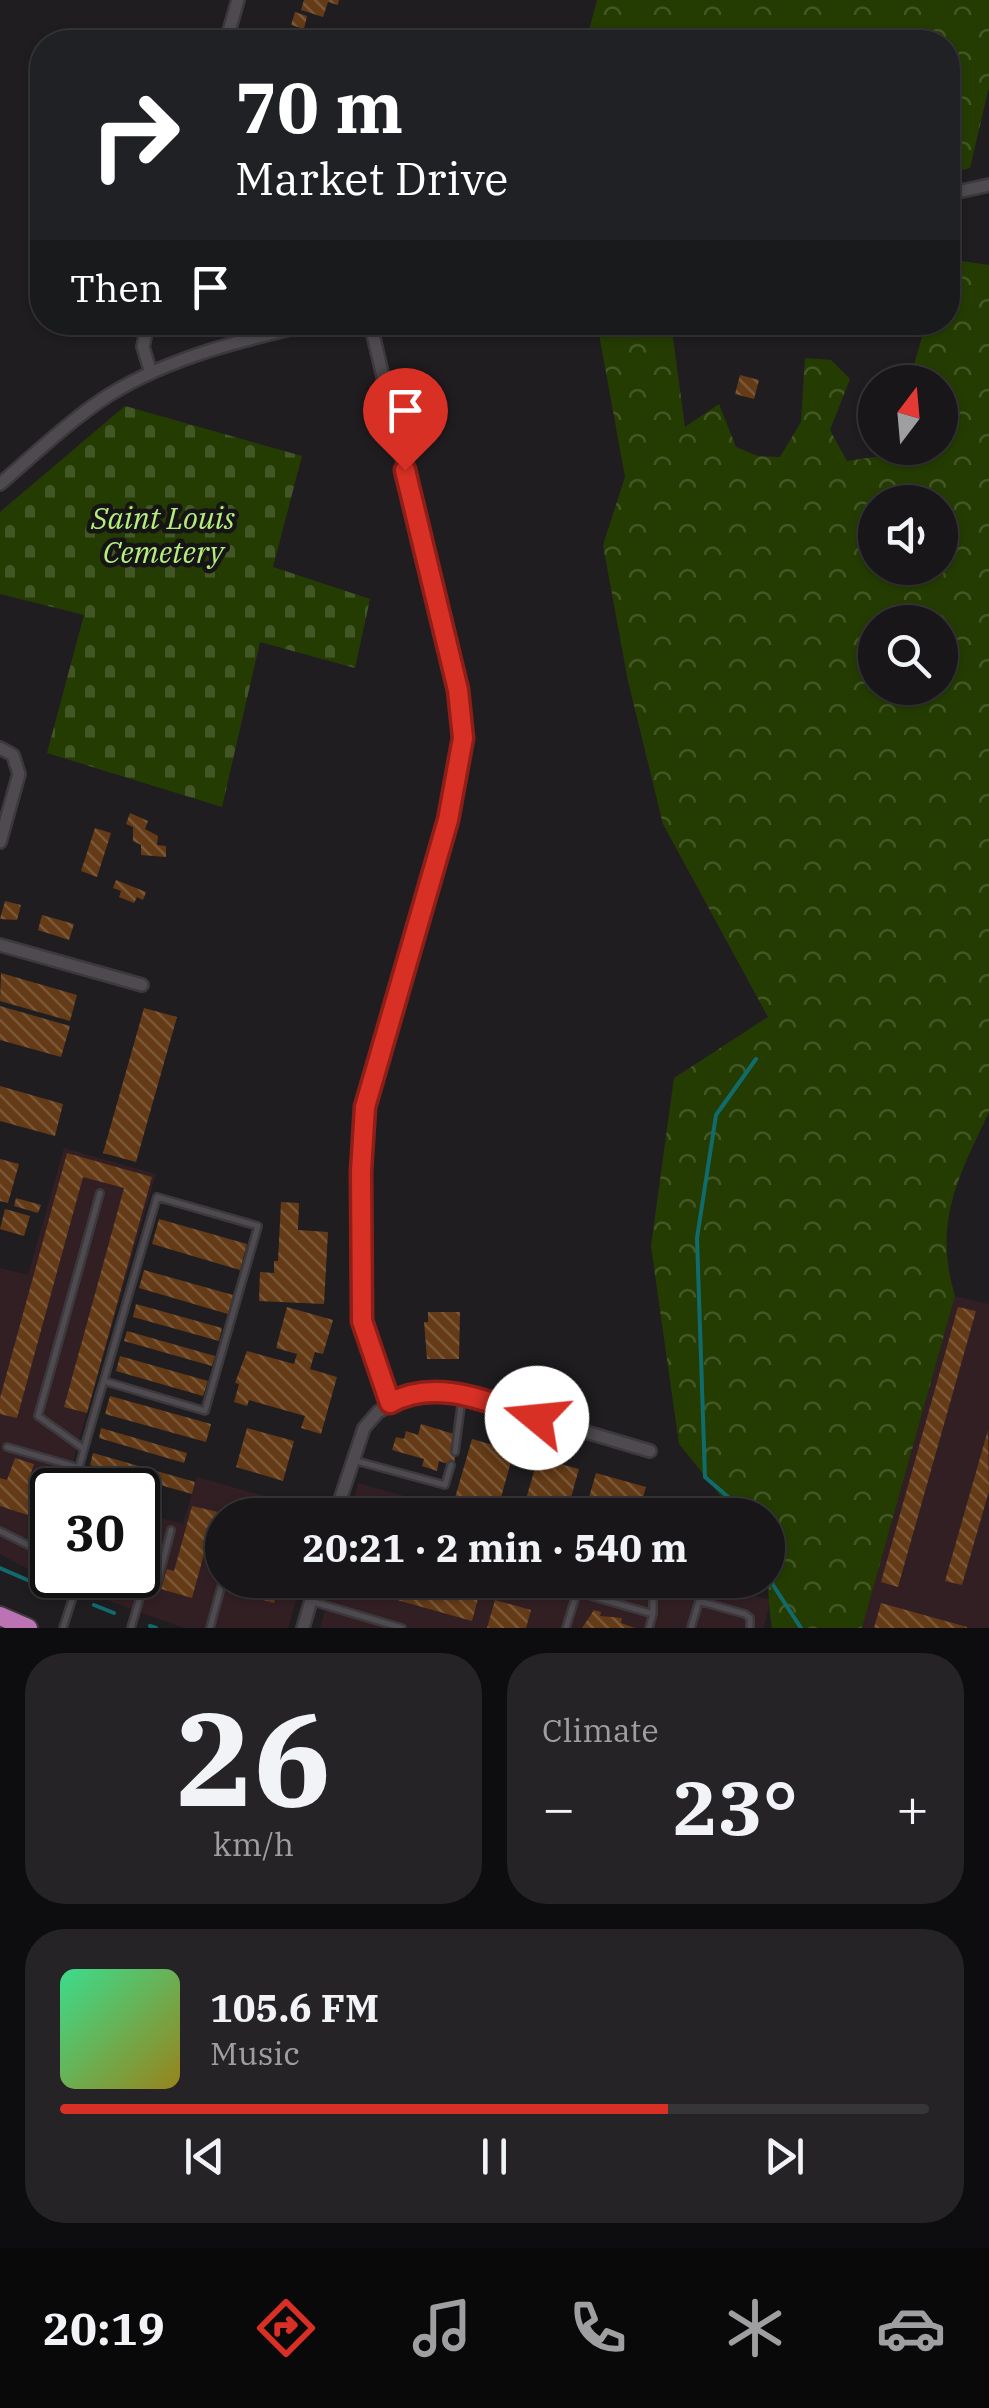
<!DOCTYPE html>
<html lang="en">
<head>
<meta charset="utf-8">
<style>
  :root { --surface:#181619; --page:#252326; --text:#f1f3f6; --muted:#9f9fa2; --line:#363538; --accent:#d93025 }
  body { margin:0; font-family:"IBM Plex Serif",serif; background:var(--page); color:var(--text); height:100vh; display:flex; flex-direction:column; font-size:38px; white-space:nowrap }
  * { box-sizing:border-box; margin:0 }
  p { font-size:32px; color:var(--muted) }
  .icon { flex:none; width:55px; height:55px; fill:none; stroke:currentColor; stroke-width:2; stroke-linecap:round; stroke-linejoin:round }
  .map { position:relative; height:1628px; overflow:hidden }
  .drawer { display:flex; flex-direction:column; gap:25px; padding:25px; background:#0d0c0e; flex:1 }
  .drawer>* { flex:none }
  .guide { position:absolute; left:30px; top:30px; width:930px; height:305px; border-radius:40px; box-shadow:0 2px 8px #0004,0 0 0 2px var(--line); background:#202124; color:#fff; overflow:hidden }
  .needle { width:65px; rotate:16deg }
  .controls { position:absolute; left:858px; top:365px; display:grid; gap:20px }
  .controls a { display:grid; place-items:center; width:100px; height:100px; border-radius:50%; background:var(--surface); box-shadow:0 2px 8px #0004,0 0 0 2px var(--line); font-size:50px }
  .speed { position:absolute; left:30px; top:1468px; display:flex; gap:20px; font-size:50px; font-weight:700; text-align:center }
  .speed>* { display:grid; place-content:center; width:130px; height:130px; border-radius:50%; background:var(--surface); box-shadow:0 2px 8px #0004,0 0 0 2px var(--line); line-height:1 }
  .speed .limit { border:5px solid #111; border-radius:15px; background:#fff; color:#111 }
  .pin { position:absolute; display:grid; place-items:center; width:85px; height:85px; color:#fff; margin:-102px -42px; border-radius:50% 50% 50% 0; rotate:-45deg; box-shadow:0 0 10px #0007 }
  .pin .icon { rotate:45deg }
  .me { position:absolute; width:110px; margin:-55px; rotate:287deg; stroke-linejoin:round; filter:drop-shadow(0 0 8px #0008) }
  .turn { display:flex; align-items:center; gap:35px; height:210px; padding:0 40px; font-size:45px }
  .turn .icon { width:130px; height:130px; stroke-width:2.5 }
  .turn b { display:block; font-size:70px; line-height:85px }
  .then { display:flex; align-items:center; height:95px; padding:0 40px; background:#0003; gap:20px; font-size:38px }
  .big { font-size:75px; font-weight:700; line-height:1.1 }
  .drawer .card { flex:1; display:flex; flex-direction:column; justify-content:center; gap:15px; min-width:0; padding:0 35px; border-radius:40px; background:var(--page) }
  .drawer .dial { align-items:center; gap:0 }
  .dial b { font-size:130px; line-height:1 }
  .song { display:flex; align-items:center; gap:30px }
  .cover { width:120px; height:120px; border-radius:15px; background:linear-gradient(135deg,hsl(150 70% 55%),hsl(50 70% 35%)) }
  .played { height:10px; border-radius:5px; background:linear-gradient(90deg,var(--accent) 70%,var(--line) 70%) }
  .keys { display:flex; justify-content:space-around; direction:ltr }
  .heat { display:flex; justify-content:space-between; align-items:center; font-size:55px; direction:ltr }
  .drawer .tiles { flex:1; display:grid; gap:25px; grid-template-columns:1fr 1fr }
  .card:last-child { grid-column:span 2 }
  .trip { position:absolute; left:205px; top:1498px; width:580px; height:100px; border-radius:50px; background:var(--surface); box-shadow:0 2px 8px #0004,0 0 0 2px var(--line); font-weight:700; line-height:100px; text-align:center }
  .dock { display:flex; height:160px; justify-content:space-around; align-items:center; background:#0a090a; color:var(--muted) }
  .dock .icon { width:70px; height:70px }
  .dock .active { color:var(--accent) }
  .dock b { font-size:45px; color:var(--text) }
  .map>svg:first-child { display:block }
  .commercial { fill:#321f24 }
  .forest { fill:url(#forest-crowns); fill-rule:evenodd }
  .cemetery { fill:url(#cemetery-stones) }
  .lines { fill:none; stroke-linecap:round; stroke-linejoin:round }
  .stream { stroke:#116b6d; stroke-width:4 }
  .building { fill:url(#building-back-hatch) }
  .service-casing { stroke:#3c393d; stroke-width:10 }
  .minor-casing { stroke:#3c393d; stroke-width:16 }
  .trunk-casing { stroke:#3c393d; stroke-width:22 }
  .service { stroke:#4e4a4f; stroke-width:5 }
  .minor { stroke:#4e4a4f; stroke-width:11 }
  .trunk { stroke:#bb73b3; stroke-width:18 }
  .route-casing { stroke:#8d1f18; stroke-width:25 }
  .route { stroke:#d93025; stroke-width:18 }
  .labels { text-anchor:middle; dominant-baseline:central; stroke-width:9; stroke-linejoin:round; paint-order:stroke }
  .park-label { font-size:30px; font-style:italic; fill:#b5ef7b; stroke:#171418 }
</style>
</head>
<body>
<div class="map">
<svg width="989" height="1628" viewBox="0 0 989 1628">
  <defs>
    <pattern id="forest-crowns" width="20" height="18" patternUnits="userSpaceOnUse" patternTransform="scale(2.5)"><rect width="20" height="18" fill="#243c02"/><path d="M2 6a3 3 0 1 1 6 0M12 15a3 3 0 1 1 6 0" fill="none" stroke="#435726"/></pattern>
    <pattern id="cemetery-stones" width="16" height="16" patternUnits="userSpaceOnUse" patternTransform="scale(2.5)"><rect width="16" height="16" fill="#243c02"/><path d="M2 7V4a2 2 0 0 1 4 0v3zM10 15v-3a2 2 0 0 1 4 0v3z" fill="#435726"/></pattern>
    <pattern id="building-back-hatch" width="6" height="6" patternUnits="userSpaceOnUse" patternTransform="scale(2.5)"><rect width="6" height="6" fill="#643b16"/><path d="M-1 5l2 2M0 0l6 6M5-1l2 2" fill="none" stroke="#7a5737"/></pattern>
  </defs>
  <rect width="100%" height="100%" fill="#201d21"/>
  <path class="commercial" d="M64,1148L156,1174L75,1454L69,1490H52V1575H138V1511L183,1524L197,1477L321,1512L222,1515V1580H302L288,1628H184L43,1577L0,1554V1268L28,1275Z
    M955,1296L989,1304V1628H862Z
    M358,1483L443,1507L441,1515H350Z
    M333,1580H697L770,1600L764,1628H320Z"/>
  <path class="forest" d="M597,0H989V87L970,168L948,173V42H586Z
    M948,259L989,265V1112C958,1177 933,1223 955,1296L862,1628H772C766,1591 768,1554 768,1515H736L679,1444L651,1246L674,1078L768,1017L663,824L628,681L603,545L625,477L597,323L672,331L685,427L719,404L736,447L758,456L780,457L801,422L805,358L831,360L850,379L830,430L847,461L888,455L890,448H940V382H909L926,323L948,322ZM875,502H940V568H875ZM875,622H940V688H875Z"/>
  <path class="cemetery" d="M125,406L302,456L273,567L370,599L355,668L260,642L222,807L47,753L84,615L0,594V512Z"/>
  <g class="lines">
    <path class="stream" d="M749,1515L705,1477L697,1238L716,1115L756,1059
      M768,1560L773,1585L801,1628
      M0,1568L39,1585
      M94,1605L114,1613
      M150,1626L156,1628"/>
  </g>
  <path class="building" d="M304,0H339L338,5L328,2L323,17L301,10Z
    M295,12L307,16L304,29L291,25Z
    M740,375L759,380L754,399L735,394Z
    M130,813L148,821L145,829L158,836L157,845L166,846V857L141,855V845L133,841V827L126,824Z
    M95,828L111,833L97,877L81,871Z
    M116,880L146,892L143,900L137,897L134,903L119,897L121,891L113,888Z
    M5,901L21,905L17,920L0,919Z
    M42,915L74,924L69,940L38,930Z
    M1,973L77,995L70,1021L0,1001Z
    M0,1006L70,1026L61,1057L0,1040Z
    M144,1008L177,1017L136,1162L103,1153Z
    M0,1086L63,1104L55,1136L0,1121Z
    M67,1153L152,1177L87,1413L64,1407L124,1188L83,1177L17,1418L0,1414V1398Z
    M0,1159L19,1164L8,1203L0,1201Z
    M16,1198L41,1205L38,1213L14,1206Z
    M281,1202L299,1203L298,1230L328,1232L324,1304L259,1301L260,1272L274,1273V1261H278Z
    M5,1209L30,1216L24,1236L0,1229Z
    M159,1219L247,1244L240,1270L152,1244Z
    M144,1270L233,1295L228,1314L139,1288Z
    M136,1304L222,1328L219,1341L133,1317Z
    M287,1307L333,1320L323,1354L315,1352L310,1369L337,1377L321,1434L301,1428L305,1416L249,1400L247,1406L234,1402L239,1384L235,1383L247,1351L294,1364L297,1354L276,1348Z
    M958,1307L976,1311L898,1587L881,1582Z
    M428,1312H460L459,1359H427L424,1322H428Z
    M127,1331L215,1356L212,1366L124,1341Z
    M120,1356L208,1381L203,1396L116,1371Z
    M110,1396L211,1424L206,1442L105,1414Z
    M421,1424L457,1435L454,1466L439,1461L437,1471L422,1466L424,1459L392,1450L396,1437L404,1439L406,1431L418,1435Z
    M101,1428L187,1453L184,1463L99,1438Z
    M247,1428L294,1441L283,1481L236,1467Z
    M988,1430L989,1491L962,1585L945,1581Z
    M472,1439L514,1451L496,1515H450Z
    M93,1453L195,1482L192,1494L90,1465Z
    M15,1458L34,1464L29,1479L60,1489L52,1490V1523L0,1506V1478L7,1480Z
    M538,1458L579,1469L566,1515L523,1509Z
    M596,1473L646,1487L638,1515H584Z
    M192,1506L218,1512L222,1532H210L192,1598L161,1589L167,1569L174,1571Z
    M138,1513L155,1518L138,1572Z
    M238,1580L280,1582L274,1603L235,1592Z
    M349,1580H483L472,1621L347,1586Z
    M495,1600L531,1610L526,1628H487Z
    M881,1603L967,1627V1628H874Z
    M594,1610L601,1612L600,1616L622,1618L621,1623L635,1628H582Z"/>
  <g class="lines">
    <defs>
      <path id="service" d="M7,1447L79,1468
        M84,1449L157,1197L258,1226L205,1411L104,1381
        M455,1452L462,1398
        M353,1460L445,1485L451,1465
        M73,1490L84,1449L38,1416L100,1193
        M341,1502L392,1515
        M0,1531L52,1557
        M142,1560L162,1565
        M91,1575L142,1591L131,1628
        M629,1580L653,1587V1614
        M142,1591L156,1588L171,1530
        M314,1602L402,1628
        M63,1628L80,1575
        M210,1628L223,1580
        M566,1628L577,1592L653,1614L649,1628
        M691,1628L699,1601L745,1614L750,1618V1628"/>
      <path id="minor" d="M226,42L238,0
        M948,194L989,185
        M148,322L143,347L151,373
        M370,322L458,691L463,738L457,786L373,1074L363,1127L362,1321L391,1403
        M0,484C35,454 70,420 109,395C172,356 249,338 321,322
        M0,748L13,755L19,774L0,842
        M0,945L142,985
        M335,1515L364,1428L378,1412L411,1393L451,1392L650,1451
        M303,1628L317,1580"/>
      <path id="trunk" d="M0,1616L28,1628"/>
    </defs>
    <use href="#service" class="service-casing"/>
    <use href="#minor" class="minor-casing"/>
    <use href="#trunk" class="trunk-casing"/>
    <use href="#service" class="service"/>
    <use href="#minor" class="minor"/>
    <use href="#trunk" class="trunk"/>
  </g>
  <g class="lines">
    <defs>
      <path id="route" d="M405,470L458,690L463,738L448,820L365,1107L361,1171L362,1321L390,1403C437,1377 490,1403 537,1418"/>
    </defs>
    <use href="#route" class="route-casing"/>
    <use href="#route" class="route"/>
  </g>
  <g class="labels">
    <g class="park-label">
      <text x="163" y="517">Saint Louis<tspan x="163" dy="34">Cemetery</tspan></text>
    </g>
  </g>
</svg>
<div class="controls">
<a><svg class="needle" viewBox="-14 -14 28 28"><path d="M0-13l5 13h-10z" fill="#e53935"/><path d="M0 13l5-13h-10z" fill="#9f9fa2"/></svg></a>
<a><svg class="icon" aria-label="sound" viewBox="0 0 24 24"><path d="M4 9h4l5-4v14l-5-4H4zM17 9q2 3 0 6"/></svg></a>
<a><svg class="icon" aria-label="search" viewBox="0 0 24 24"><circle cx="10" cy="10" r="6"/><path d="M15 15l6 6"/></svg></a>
</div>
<div class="speed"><div class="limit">30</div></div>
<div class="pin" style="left:405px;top:470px;background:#d93025"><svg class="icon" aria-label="arrive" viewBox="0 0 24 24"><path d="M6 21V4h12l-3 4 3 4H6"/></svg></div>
<svg class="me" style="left:537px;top:1418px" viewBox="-20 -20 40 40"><circle r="19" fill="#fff"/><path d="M0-13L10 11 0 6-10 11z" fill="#d93025"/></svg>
<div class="trip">20:21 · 2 min · 540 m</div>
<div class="guide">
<div class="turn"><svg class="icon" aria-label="right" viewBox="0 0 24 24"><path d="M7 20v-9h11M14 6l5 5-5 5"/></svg><div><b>70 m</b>Market Drive</div></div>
<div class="then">Then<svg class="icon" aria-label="arrive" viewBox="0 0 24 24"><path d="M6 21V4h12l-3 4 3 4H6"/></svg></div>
</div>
</div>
<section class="drawer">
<div class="tiles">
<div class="card dial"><b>26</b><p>km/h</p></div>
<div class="card"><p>Climate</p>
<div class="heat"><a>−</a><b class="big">23°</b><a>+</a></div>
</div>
<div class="card">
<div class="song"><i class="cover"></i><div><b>105.6 FM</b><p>Music</p></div></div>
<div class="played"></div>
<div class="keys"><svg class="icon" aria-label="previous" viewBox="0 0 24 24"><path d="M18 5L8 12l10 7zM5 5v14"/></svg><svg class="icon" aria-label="pause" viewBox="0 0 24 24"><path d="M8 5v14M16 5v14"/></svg><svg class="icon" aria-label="next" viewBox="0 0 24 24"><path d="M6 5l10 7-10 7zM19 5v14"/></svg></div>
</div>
</div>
</section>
<nav class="dock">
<b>20:19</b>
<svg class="icon active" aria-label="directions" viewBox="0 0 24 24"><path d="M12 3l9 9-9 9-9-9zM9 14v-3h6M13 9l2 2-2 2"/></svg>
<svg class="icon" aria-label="music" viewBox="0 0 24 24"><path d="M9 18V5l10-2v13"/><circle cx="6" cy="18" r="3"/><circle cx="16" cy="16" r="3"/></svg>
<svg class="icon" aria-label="phone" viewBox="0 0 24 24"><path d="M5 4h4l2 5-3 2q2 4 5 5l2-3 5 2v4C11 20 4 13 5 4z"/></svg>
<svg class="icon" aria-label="climate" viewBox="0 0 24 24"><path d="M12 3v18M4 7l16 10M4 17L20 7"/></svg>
<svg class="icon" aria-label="car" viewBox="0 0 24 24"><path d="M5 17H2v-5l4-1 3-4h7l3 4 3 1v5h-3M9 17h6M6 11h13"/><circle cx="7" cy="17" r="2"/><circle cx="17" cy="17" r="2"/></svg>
</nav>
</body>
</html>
